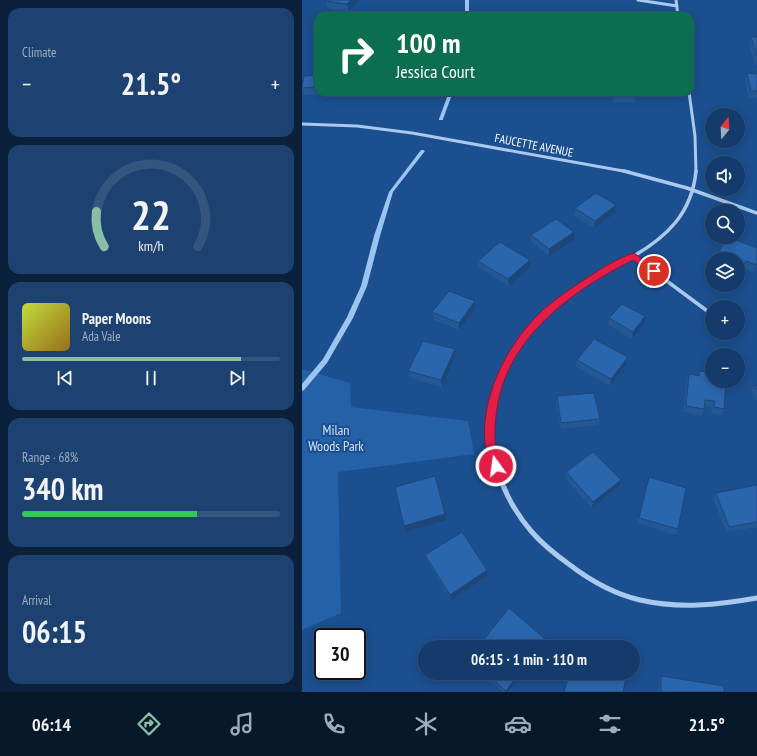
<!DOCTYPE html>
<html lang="en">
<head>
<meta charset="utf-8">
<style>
  :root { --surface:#143b6b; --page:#1d4271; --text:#f1f3f6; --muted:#9dadc1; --line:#33557e; --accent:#8abfa5 }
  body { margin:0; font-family:"PT Sans Narrow",sans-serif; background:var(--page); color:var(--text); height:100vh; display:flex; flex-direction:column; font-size:15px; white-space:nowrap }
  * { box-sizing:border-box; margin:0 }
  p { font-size:13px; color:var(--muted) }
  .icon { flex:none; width:22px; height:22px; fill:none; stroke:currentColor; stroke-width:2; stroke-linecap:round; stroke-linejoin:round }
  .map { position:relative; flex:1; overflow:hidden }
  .panel { display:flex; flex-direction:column; gap:8px; padding:8px; background:#0b203b; width:302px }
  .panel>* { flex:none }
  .top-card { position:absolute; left:12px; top:12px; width:380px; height:84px; border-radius:12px; box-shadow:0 2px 10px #0003,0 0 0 1px var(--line); background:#0b6e4f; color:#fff; overflow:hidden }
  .needle { width:26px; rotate:18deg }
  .buttons { position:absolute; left:403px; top:108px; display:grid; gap:8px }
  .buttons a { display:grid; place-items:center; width:40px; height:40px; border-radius:50%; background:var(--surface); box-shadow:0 2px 10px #0003,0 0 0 1px var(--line); font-size:20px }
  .speed { position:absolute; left:12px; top:628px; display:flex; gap:8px; font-size:20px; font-weight:700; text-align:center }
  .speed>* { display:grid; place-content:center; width:52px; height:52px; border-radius:50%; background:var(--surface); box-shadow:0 2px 10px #0003,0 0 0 1px var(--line); line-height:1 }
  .speed .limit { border:2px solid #111; border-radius:6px; background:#fff; color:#111 }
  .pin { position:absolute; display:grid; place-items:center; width:34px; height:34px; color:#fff; margin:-17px; border:2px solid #fff; border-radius:50%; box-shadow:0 1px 4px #0007 }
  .me { position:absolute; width:44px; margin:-22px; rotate:346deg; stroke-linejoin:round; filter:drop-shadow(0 0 3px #0008) }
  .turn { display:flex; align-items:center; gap:14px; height:84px; padding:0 16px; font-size:18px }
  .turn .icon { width:52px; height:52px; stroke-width:2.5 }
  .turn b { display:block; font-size:28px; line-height:34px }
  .big { font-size:30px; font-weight:600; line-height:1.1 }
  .panel .tile { flex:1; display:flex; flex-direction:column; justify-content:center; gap:6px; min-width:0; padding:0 14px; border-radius:12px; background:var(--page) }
  .panel .dial { align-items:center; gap:0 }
  .dial svg { height:104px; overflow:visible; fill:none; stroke:var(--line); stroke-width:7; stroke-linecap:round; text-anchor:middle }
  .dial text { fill:var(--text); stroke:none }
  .song { display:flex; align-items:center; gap:12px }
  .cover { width:48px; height:48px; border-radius:6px; background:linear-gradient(135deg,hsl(70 70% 55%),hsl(40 70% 35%)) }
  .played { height:4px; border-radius:2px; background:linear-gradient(90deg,var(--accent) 85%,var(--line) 85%) }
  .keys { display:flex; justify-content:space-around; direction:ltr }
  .heat { display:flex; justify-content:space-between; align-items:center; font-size:22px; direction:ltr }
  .charge { height:6px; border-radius:3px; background:linear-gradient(90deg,#34c759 68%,var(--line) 0) }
  .trip { position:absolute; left:116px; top:640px; width:222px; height:40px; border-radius:20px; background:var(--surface); box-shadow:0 2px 10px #0003,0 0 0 1px var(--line); font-weight:600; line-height:40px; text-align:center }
  .tab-bar { display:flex; height:64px; justify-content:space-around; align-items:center; background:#08182b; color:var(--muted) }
  .tab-bar .icon { width:28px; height:28px }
  .tab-bar .on { color:var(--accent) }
  .tab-bar b { font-size:18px; color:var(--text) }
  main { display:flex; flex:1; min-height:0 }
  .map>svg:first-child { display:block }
  .green { fill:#2461a8 }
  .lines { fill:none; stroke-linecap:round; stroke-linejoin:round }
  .stream { fill:#9cc4f0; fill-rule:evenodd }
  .street-far2 { stroke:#a9c9ee; stroke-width:3 }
  .street-far1 { stroke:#a9c9ee; stroke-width:3.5 }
  .street { stroke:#a9c9ee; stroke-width:5 }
  .wall { fill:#245895 }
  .shaded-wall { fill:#1d4779 }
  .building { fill:#2a66ad; stroke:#1d4779 }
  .route { fill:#e11d48; stroke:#92132f }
  .labels { text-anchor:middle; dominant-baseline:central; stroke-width:4; stroke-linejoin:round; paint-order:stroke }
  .far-street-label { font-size:12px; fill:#fff; stroke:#1b4f8f }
  .park-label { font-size:14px; fill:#cfe3fa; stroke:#1b4f8f }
</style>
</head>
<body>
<main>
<section class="panel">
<div class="tile"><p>Climate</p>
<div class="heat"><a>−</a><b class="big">21.5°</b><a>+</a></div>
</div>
<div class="tile dial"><svg viewBox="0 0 100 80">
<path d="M14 69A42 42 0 1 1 86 69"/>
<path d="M14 69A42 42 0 0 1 8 42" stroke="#8abfa5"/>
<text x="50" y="56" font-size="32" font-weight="700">22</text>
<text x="50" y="72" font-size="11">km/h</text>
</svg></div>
<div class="tile">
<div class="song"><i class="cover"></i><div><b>Paper Moons</b><p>Ada Vale</p></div></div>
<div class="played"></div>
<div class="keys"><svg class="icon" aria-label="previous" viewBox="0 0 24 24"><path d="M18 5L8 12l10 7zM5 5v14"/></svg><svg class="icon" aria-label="pause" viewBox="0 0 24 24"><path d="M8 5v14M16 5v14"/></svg><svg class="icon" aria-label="next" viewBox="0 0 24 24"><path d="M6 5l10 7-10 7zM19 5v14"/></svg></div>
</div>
<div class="tile"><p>Range · 68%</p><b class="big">340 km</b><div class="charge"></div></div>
<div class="tile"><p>Arrival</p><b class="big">06:15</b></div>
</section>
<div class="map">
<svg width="455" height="692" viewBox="0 0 455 692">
  <rect width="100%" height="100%" fill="#1b4f8f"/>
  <path class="green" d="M0,369L48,383L49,407L166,421L172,454L36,472L39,613L0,630Z"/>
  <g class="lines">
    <path class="stream" d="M163,0H167V16H163Z
      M147,92H151L141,119V120H137V119Z
      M119,150H121L123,151L91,192L78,236L65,286L51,318L25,363L2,390L0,391V384L21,359L45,317L59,286L72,236L87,192Z"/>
    <path class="street-far2" d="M336,0L375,6
      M374,0L376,16
      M387,92L393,136L394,172
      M0,124L55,126L110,133L327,172"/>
    <path class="street-far1" d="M322,171L385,188L455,213
      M331,256L408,313
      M192,397C203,362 222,331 250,307C266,293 284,281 303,270C311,265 321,262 330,257C365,237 390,213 394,171"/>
    <path class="street" d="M193,396C180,443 199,496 229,531C240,544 254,555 268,565C289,581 312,594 338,600C377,609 416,605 455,598"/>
  </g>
  <path class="wall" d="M24,0H57L47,12L25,8L23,1Z
    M449,37H455V65H453L447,44Z
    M445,73L455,74V98H447L443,81Z
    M16,75V92H28V94L2,95L0,90V86Z
    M310,92H334V94L333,102H311Z
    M314,205L313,213L292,228L272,216L273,208Z
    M229,235L272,240L247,256L229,242Z
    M455,248V264L451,272L441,268L439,272L436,270V259H417L415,258L417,251Z
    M228,260V267L207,286L177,268L176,261Z
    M173,301L174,308L157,330L132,320L130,312Z
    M307,318L342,324L330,339L306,325Z
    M153,349L154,356L140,387L108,378L106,371Z
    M326,357L324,364L308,386L274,367L275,360Z
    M398,371L422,409L419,415L409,413L410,408L403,406L402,409L400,416L381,412L385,381L387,374L396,376Z
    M455,385V401L449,393L452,386Z
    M255,396L298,419L297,425L259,429L254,403Z
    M264,472L317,486L290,508L263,478Z
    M347,477L376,529L373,535L335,523Z
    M455,485V527L424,532L411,498L414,493Z
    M123,555L185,570L186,575L149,600L125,560Z
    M180,673H220L206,692H201Z
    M359,676L422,692H356L357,679Z"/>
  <path class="shaded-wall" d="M49,0H57L47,12L45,4Z
    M314,205L313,213L292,228L293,221Z
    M272,232V240L247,256V249Z
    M228,260V267L207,286L206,279Z
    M173,301L174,308L157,330V323Z
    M343,316L342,324L330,339L331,332Z
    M153,349L154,356L140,387L139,380Z
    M326,357L324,364L308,386L309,379Z
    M319,480L317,486L290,508L291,502Z
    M143,514L144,520L104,532L102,526Z
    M185,570L186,575L149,600L148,595Z
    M243,639V643L240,647H237Z
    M217,673H220L206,692H204V691Z"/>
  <path class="building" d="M24,0H49L45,4L23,1Z
    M449,37H455V56Z
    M445,73L455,74V91H449Z
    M16,75V87L0,88L2,76Z
    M312,92H334V94H312Z
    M294,193L314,205L293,221L273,208Z
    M254,219L272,232L247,249L229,235Z
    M426,237L455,248V262L454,265L444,261L442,264L436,262V259H428L424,257L426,254L417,251Z
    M198,242L228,260L206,279L176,261Z
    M147,291L173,301L157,323L130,312Z
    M320,304L343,316L331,332L307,318Z
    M292,339L326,357L309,379L275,360Z
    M121,341L153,349L139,380L106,371Z
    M398,371L410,373V381H424L422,409L412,407L413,401L403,400L402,409L384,406L387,374L397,376Z
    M455,385V390L452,386Z
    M292,393L298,419L259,423L255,396Z
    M291,452L319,480L291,502L264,472Z
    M133,476L143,514L102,526L93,487Z
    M347,477L384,488L376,529L337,518Z
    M455,485V522L427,527L414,493Z
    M160,532L185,570L148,595L123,555Z
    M207,608L243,639L237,647H176Z
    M183,673H217L204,691Z
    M267,673H325L321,692H262Z
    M359,676L422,686V692H359Z"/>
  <path class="route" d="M332,253L354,269L356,271L354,273H349L331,260C271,290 205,337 195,409C193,423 192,435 194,449C196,455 200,463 198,469L194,470L190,469C167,418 201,347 239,312C254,298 271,287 288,276C302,267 316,258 332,253Z"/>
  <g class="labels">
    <g class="far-street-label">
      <text transform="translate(232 145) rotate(11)">FAUCETTE AVENUE</text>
    </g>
    <g class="park-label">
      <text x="34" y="430">Milan<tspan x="34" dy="16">Woods Park</tspan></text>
    </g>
  </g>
</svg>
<div class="buttons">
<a><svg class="needle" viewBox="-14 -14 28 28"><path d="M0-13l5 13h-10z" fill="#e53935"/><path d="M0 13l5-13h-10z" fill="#9dadc1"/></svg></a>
<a><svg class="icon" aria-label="sound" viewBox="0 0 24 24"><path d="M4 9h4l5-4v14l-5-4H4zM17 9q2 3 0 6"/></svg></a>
<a><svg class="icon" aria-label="search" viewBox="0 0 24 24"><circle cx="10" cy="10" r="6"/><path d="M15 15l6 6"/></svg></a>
<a><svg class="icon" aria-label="layers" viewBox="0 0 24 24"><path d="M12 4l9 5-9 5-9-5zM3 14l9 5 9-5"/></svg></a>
<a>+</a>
<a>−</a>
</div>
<div class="speed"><div class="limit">30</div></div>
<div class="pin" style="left:352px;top:271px;background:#d93025"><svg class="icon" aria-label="arrive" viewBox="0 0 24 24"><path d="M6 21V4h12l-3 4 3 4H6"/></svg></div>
<svg class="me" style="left:194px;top:466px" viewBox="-20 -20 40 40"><circle r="17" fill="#e11d48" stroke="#fff" stroke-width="3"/><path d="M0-11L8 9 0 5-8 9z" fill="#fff"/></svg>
<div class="trip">06:15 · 1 min · 110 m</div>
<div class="top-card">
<div class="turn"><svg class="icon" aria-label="right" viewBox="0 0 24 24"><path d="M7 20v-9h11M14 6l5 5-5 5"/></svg><div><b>100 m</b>Jessica Court</div></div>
</div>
</div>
</main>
<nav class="tab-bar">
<b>06:14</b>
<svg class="icon on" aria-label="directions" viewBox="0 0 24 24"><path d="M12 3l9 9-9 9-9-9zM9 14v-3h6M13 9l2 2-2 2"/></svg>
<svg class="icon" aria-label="music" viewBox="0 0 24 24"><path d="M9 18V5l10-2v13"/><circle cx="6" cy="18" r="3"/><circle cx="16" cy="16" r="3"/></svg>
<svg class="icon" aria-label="phone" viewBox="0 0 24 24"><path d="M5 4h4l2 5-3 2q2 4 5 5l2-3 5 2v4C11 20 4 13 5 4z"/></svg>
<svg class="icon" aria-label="climate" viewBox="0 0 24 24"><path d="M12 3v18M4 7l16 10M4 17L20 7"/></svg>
<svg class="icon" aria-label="car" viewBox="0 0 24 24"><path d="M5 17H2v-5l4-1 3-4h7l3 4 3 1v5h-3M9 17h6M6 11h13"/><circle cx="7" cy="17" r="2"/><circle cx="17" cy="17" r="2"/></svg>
<svg class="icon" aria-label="filters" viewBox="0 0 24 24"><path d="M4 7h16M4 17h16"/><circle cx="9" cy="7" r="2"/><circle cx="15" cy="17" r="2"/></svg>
<b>21.5°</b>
</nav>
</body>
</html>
